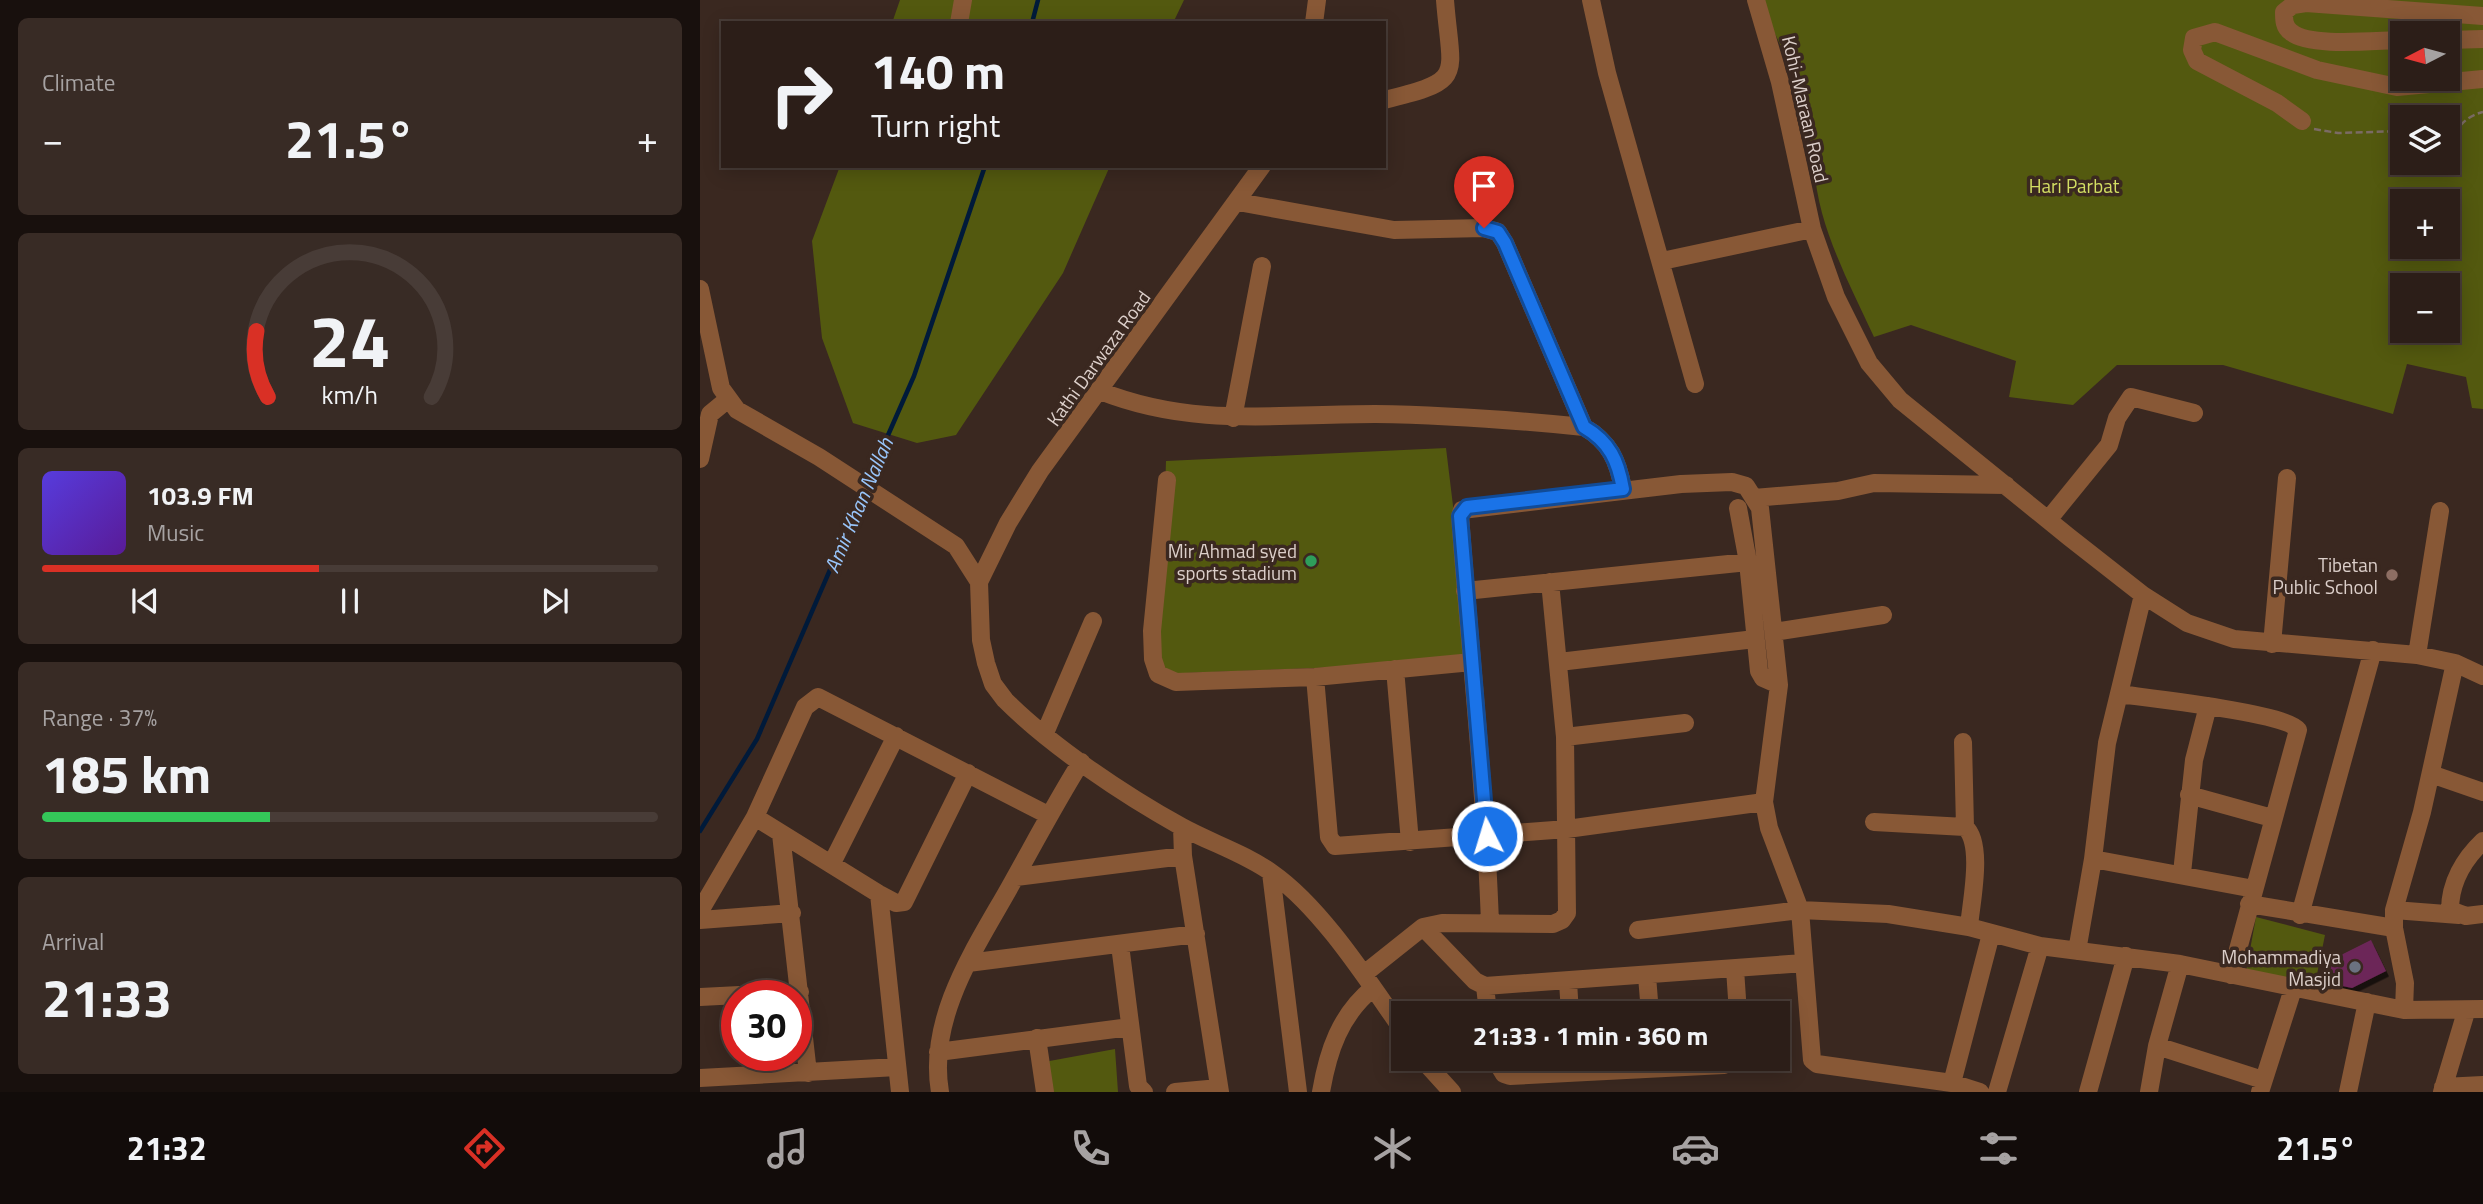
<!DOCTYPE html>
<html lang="en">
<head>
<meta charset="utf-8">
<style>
  :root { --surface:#2c1e18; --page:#382b25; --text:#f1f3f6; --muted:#a6a2a2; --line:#483c37; --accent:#d93025 }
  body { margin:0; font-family:"Titillium Web",sans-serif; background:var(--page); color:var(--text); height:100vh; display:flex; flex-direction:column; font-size:26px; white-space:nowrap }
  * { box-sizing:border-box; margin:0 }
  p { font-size:23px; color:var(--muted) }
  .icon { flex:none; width:38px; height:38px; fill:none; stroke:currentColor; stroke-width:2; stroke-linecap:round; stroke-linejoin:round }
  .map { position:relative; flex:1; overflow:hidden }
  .drawer { display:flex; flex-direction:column; gap:18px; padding:18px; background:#18100d; width:700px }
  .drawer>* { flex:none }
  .guide { position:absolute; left:21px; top:21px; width:665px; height:147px; border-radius:0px; box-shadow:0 4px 18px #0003,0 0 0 2px var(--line); background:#2c1e18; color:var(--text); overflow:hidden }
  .needle { width:46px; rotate:264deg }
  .buttons { position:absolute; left:1690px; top:21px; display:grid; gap:14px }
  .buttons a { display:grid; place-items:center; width:70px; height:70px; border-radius:0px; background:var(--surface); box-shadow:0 4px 18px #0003,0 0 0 2px var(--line); font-size:35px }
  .speed { position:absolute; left:21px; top:980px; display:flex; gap:14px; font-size:35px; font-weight:700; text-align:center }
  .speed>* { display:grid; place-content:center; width:91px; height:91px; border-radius:50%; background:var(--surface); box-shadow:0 4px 18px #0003,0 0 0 2px var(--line); line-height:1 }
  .speed .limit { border:10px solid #d22; background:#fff; color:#111 }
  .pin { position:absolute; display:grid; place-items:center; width:60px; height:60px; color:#fff; margin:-72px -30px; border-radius:50% 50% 50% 0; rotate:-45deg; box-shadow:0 0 7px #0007 }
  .pin .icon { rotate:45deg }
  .me { position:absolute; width:77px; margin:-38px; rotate:355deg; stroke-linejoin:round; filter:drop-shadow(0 0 5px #0008) }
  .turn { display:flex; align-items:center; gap:24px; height:147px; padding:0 35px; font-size:32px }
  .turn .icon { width:91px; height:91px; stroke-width:2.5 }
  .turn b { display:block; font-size:49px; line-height:60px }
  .big { font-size:52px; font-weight:700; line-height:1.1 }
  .drawer .card { flex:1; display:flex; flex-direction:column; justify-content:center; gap:10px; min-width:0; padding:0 24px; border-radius:10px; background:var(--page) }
  .drawer .dial { align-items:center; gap:0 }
  .dial svg { height:182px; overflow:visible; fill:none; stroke:var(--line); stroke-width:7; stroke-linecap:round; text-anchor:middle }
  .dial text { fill:var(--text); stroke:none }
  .song { display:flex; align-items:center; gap:21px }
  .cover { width:84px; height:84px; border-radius:10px; background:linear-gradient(135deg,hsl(250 70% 55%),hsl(270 70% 35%)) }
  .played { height:7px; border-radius:4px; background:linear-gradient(90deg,var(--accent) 45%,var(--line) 45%) }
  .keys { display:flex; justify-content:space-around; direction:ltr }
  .heat { display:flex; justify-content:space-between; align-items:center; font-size:38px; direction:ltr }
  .charge { height:10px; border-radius:5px; background:linear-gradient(90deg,#34c759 37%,var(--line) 0) }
  .trip { position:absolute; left:691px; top:1001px; width:399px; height:70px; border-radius:0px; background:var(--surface); box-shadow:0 4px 18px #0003,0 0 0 2px var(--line); font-weight:700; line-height:70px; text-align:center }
  .tab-bar { display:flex; height:112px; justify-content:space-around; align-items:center; background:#120c0a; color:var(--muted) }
  .tab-bar .icon { width:49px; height:49px }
  .tab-bar .selected { color:var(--accent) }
  .tab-bar b { font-size:32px; color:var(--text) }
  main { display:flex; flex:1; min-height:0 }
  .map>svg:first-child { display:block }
  .green { fill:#53590f; fill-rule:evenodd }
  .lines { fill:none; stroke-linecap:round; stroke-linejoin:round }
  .stream { stroke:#001a3a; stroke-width:4.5 }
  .building { fill:#6c2658; filter:url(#shadow) }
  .path { stroke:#7b6b64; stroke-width:2.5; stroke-dasharray:7 3.5; stroke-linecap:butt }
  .minor { stroke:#885836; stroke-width:18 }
  .route-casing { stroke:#114b97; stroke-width:18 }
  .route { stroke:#1a73e8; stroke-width:12 }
  .leisure-dot { fill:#2e9e5b; stroke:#3a2820; stroke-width:2.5 }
  .education-dot { fill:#8d6e63; stroke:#3a2820; stroke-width:2.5 }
  .worship-dot { fill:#6b7280; stroke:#3a2820; stroke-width:2.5 }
  .labels { text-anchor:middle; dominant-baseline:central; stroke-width:7; stroke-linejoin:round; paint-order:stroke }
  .street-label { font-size:19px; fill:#dccfca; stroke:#3a2820 }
  .park-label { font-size:19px; fill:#d3df63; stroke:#3a2820 }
  .poi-label { font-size:19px; fill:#dccfca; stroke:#3a2820; text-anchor:end }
  .water-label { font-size:21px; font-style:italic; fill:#99c5fa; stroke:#3a2820 }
</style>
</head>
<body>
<main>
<section class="drawer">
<div class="card"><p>Climate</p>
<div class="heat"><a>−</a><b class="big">21.5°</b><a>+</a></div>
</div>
<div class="card dial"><svg viewBox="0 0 100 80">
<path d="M14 69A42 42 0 1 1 86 69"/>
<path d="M14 69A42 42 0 0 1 9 40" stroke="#d93025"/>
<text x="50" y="56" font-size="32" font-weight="700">24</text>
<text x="50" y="72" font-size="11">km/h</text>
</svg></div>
<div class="card">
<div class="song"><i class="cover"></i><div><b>103.9 FM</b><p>Music</p></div></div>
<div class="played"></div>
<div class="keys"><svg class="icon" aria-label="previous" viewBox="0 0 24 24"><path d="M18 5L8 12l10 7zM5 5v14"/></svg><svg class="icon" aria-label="pause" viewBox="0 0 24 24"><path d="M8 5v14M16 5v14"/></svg><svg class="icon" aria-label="next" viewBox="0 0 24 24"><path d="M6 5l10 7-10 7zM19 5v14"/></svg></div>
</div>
<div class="card"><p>Range · 37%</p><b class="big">185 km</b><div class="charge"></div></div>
<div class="card"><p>Arrival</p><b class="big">21:33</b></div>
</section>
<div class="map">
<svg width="1783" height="1092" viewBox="0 0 1783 1092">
  <defs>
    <filter id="shadow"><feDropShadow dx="3" dy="5.5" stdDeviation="0" flood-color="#0009"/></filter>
  </defs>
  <rect width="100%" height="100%" fill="#3a2820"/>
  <path class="green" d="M200,0H484L473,23H192Z
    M1057,0H1783V409L1772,408L1766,377L1707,364L1693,414L1523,365H1417L1373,405L1309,397L1316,361L1211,325L1174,337C1155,296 1134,256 1122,213C1114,183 1113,154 1107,124C1099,79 1079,40 1057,0ZM1703,33H1748V79H1703ZM1703,117H1748V163H1703ZM1703,201H1748V247H1703ZM1703,285H1748V331H1703Z
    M140,166H410L363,273L256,435L217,443L153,423L122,338L112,241Z
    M746,448L772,662L459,674L466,461Z
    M1556,917L1625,935L1615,984L1546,972Z
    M415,1049L418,1092H348L344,1062Z"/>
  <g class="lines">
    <path class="stream" d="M332,23L338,0
      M167,483L214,376L285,166
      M0,831L57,739L164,491"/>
  </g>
  <path class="building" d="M1671,940L1686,971L1652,988L1633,984L1623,964Z"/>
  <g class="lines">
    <path class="path" d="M1614,129L1638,133L1703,131
      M1748,142C1758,127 1766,116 1783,112"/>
    <path class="minor" d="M891,0L907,73L995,384
      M1056,0L1080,82L1112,229L1136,297L1169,363L1200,400L1369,537L1443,595L1487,623L1534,639L1717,655L1755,663L1783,676
      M259,23L263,0
      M614,23L617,0
      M1703,40C1678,40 1609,48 1591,32C1584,27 1584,20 1584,12L1593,5L1606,3L1783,16
      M1748,40L1783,39
      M684,100C767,80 751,78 745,0
      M1602,121L1577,103L1497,61L1492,50L1494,38L1515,32L1617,70L1697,87L1783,79
      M538,202L694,230L784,228L798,232L805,243L884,427
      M962,261L1112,229
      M0,289L21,388L37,410L119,457L256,546L279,582L281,640L286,663L293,684L305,700C351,746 424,795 482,827C511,843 544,853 572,873C622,908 668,981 704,1032
      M400,391C493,428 578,414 675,414C745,415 814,420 884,427C910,442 918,461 923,489
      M533,418L562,266
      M0,459L10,414L27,400
      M467,480L452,631L453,659L458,674L476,682L615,677L772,662
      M1054,498L1138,491L1174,483L1306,485
      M1038,508L1048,562L1059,671L1063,678L1079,685
      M1348,520L1409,445L1417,418L1431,397L1494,413
      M279,582L308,523L340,471L562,166
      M765,591L1048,562
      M1074,632L1183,615
      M1572,644L1587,478
      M1717,655L1740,511
      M859,662L1055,639
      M695,669L710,842
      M615,677L629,837L635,846L867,829L1064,802
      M1419,694C1447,698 1586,713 1598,730L1531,975
      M345,733L393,621
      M865,737L985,723
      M1263,742L1265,827
      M1731,774L1783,792
      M1489,795L1572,818
      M55,817L179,894L196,903L204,902L268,773
      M1174,822L1265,827C1284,844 1271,902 1269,927
      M482,827L483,856L520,1092
      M81,834L108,1073
      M1783,841C1764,859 1750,883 1750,910L1766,916L1783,914
      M1393,859L1554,889
      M132,863L196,736
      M571,873L598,1092
      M1482,873L1494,760L1508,706
      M316,877L483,856
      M179,894L200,1092
      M1549,904L1694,928
      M1694,910L1759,915
      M0,911L55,817L105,707L118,697L348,815
      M1600,915L1673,650
      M0,920L92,913
      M790,923C785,787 770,652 760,516L762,510L981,484L1032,482L1046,486L1060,508L1079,685L1064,802L1069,828L1100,910L1112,1060L1117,1064L1252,1083L1280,1092
      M723,927L775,981L785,986L1104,963
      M938,930L1100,910L1188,914L1269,927L1340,946L1480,964L1704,1010L1783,1009
      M420,945L438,1086L444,1092
      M1377,951L1393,859L1407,743L1443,595
      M268,963L496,934
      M1035,969L1038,1013
      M664,974L723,927L742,923L853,924L862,920L867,913L865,737L850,582
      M947,976L950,1013
      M868,982L870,1013
      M785,986L788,1013
      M0,997L100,992
      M1704,1010L1705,983L1694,928V910L1722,812L1755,663
      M337,1038L345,1092
      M1457,1046L1563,1080
      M238,1052L430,1027
      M722,1059L752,1092
      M795,1059L804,1074L810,1076L1024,1065L1039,1059
      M0,1078L197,1067
      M1252,1083L1291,934
      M1743,1087L1783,1085
      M240,1092C227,1016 277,946 312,883C335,842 356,802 381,762
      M475,1092L519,1088
      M621,1092C628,1051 640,1015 673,988
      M1297,1092L1340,946
      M1388,1092L1426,956
      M1449,1092L1457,1046L1480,964
      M1560,1092L1593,989
      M1648,1092L1667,1002
      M1742,1092L1766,1012"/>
  </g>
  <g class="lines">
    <defs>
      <path id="route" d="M784,228L798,232L805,243L884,427C910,442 918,461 923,489L767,507L760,516L787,836"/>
    </defs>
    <use href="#route" class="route-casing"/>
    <use href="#route" class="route"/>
  </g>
  <circle class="leisure-dot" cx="611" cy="561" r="7"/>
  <circle class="education-dot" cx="1692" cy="575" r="7"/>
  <circle class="worship-dot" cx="1655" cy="967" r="7"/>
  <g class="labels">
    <g class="street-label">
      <text transform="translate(1106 109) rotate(77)">Kohi-Maraan Road</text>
      <text transform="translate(398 358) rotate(-54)">Kathi Darwaza Road</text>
    </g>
    <g class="park-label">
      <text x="1374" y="185">Hari Parbat</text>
    </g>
    <g class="poi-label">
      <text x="597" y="550">Mir Ahmad syed<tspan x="597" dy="22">sports stadium</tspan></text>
      <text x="1678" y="564">Tibetan<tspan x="1678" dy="22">Public School</tspan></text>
      <text x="1641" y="956">Mohammadiya<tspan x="1641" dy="22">Masjid</tspan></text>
    </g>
    <g class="water-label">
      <text transform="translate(158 505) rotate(-67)">Amir Khan Nallah</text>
    </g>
  </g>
</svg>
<div class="buttons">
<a><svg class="needle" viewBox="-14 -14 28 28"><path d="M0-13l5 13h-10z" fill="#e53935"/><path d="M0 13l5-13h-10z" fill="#a6a2a2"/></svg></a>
<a><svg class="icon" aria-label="layers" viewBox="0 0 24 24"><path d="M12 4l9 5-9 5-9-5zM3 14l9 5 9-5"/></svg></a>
<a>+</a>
<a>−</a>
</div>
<div class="speed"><div class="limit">30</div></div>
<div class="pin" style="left:784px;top:228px;background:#d93025"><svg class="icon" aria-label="arrive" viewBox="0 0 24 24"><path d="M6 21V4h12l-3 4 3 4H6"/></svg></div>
<svg class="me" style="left:787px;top:836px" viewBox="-20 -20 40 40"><circle r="17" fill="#1a73e8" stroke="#fff" stroke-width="3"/><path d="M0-11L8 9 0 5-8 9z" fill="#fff"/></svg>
<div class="trip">21:33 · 1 min · 360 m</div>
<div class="guide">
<div class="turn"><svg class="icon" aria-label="right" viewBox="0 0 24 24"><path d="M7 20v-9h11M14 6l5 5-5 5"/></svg><div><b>140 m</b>Turn right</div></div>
</div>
</div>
</main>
<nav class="tab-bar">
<b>21:32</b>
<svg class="icon selected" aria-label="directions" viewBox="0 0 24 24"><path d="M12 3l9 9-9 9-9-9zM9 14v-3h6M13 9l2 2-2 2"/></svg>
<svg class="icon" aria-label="music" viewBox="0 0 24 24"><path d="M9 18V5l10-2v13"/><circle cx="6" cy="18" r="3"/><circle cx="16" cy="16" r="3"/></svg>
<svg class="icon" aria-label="phone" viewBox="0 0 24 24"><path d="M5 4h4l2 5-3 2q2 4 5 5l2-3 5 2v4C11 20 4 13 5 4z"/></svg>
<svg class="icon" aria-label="climate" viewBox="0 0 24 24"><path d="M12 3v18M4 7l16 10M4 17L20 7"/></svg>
<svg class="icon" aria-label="car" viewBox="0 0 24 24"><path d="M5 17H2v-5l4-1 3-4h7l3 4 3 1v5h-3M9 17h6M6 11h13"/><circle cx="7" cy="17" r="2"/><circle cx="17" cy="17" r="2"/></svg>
<svg class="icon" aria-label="filters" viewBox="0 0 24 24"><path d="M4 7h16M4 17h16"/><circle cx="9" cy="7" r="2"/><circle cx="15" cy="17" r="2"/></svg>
<b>21.5°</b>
</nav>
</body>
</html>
